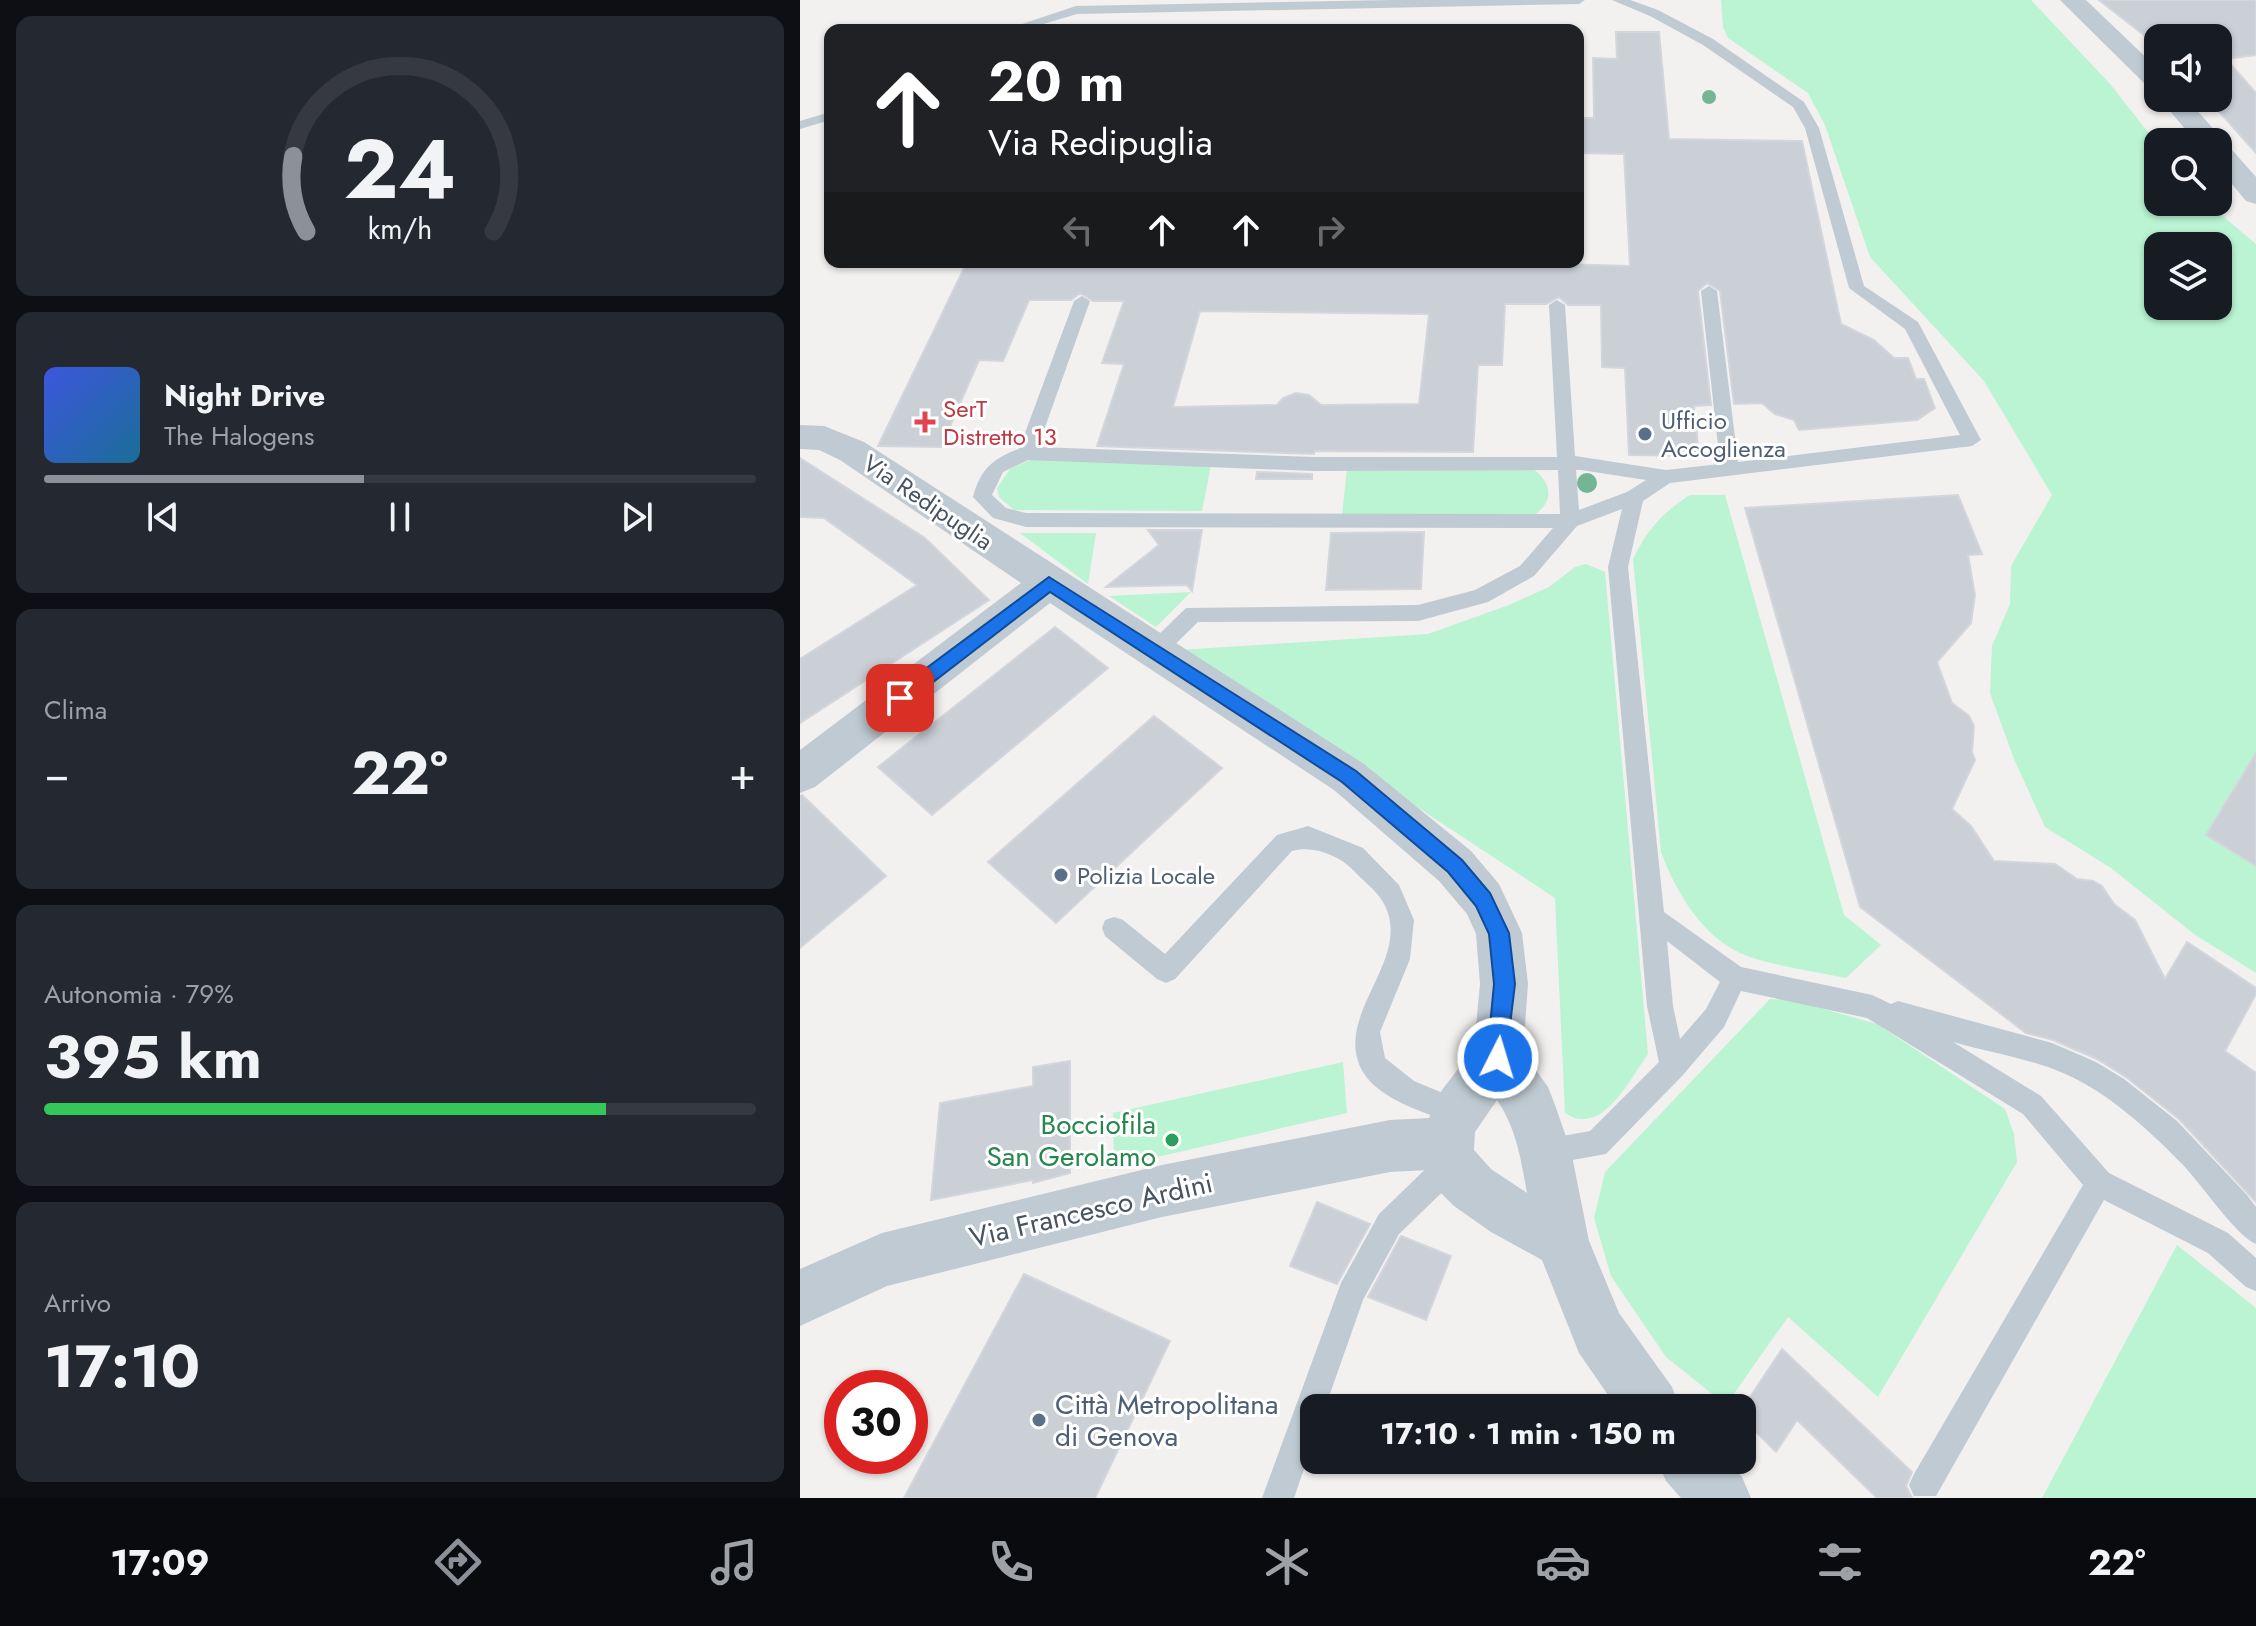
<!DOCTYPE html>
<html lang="it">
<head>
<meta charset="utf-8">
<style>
  :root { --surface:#171b24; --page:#242831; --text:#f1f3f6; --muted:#9ea1a6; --line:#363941; --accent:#8c9099 }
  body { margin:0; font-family:Jost,sans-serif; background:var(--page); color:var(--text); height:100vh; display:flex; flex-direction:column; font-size:30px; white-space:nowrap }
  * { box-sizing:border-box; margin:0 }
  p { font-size:26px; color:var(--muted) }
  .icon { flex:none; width:44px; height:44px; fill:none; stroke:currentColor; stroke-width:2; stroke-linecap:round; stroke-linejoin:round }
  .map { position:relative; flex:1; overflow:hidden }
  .side { display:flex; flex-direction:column; gap:16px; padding:16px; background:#0d0f14; width:800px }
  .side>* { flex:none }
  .guide { position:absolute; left:24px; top:24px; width:760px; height:244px; border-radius:16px; box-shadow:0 2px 6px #0004; background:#202124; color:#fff; overflow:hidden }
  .buttons { position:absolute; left:1344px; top:24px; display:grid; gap:16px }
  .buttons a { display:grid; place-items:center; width:88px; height:88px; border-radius:16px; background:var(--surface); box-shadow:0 2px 6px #0004; font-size:40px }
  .speed { position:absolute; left:24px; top:1370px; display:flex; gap:16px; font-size:40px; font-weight:700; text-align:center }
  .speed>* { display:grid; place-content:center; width:104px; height:104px; border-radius:50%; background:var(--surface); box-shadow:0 2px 6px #0004; line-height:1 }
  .speed .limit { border:12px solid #d22; background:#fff; color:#111 }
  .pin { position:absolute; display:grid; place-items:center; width:68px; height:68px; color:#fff; margin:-34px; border-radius:16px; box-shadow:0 4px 12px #0006 }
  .me { position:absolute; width:88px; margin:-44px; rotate:5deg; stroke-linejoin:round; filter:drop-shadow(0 0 6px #0008) }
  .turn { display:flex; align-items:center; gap:28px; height:168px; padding:0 32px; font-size:36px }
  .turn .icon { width:104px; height:104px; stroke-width:2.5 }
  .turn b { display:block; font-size:56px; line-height:68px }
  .lanes { display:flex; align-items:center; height:76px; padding:0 32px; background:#0003; justify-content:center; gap:40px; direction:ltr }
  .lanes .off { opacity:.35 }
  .big { font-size:60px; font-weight:700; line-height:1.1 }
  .side .card { flex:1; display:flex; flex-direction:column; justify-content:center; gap:12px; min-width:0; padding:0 28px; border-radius:16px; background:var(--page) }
  .side .dial { align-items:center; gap:0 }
  .dial svg { height:208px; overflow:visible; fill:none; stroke:var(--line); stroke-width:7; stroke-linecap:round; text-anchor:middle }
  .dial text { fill:var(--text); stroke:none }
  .song { display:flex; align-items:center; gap:24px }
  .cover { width:96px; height:96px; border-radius:12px; background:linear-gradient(135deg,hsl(230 70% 55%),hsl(200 70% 35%)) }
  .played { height:8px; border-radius:4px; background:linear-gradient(90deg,var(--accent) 45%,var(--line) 45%) }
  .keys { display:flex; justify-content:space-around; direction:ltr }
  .heat { display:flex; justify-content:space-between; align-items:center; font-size:44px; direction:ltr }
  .charge { height:12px; border-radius:6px; background:linear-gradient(90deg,#34c759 79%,var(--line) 0) }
  .trip { position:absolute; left:500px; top:1394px; width:456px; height:80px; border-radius:16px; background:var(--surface); box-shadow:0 2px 6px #0004; font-weight:700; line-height:80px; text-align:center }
  .tabs { display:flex; height:128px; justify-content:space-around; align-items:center; background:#090b0e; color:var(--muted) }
  .tabs .icon { width:56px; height:56px }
  .tabs .on { color:var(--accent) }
  .tabs b { font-size:36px; color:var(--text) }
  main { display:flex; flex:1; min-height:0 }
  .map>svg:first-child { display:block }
  .green { fill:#baf4d2; fill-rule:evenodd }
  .building { fill:#cbcfd6; stroke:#d3d6dc; stroke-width:2; fill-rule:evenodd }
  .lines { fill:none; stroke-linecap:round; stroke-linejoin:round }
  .service { fill:#bfcad3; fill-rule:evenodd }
  .minor { fill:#bfcad3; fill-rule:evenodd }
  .tree { fill:#74b595 }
  .route { fill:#1a73e8; stroke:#114b97; stroke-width:2 }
  .health-dot { fill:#e0444e; stroke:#fff; stroke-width:3 }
  .service-dot { fill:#5c6f8a; stroke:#fff; stroke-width:3 }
  .leisure-dot { fill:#2e9e5b; stroke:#fff; stroke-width:3 }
  .labels { text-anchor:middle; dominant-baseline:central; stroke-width:6; stroke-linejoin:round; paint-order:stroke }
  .health-label { font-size:24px; fill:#be3a42; stroke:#fff; text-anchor:start }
  .service-label { font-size:24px; fill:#4e5e75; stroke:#fff; text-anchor:start }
  .street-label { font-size:24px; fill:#465360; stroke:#fff }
  .near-leisure-label { font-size:28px; fill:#27864d; stroke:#fff; text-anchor:end }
  .near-street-label { font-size:28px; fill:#465360; stroke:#fff }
  .near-service-label { font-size:28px; fill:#4e5e75; stroke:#fff; text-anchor:start }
</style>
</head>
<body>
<main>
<section class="side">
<div class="card dial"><svg viewBox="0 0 100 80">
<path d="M14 69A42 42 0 1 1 86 69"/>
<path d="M14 69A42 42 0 0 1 9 40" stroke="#8c9099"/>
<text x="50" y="56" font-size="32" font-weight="700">24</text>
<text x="50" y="72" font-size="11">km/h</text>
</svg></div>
<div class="card">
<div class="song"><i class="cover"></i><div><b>Night Drive</b><p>The Halogens</p></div></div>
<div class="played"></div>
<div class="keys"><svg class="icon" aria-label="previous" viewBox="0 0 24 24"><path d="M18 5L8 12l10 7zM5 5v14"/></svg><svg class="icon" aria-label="pause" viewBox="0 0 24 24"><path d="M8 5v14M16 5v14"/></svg><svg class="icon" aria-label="next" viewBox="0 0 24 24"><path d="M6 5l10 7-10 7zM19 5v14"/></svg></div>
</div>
<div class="card"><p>Clima</p>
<div class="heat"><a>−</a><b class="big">22°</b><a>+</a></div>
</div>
<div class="card"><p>Autonomia · 79%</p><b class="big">395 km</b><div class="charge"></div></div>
<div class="card"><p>Arrivo</p><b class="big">17:10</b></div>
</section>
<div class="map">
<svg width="1456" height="1498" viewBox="0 0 1456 1498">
  <rect width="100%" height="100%" fill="#f3f0f0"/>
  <path class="green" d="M921,0H1231L1311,85L1358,145V202H1406L1456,244V973L1394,934L1311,868L1245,827L1214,759L1190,693L1192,646L1210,604L1211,566L1252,495L1184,381L1070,257L1025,125L1008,93L928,38L923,27ZM1358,246H1418V306H1358Z
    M232,459L411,465L402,511L214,510L199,497L197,488L210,469Z
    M547,468H732C753,483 755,503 731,517L542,516Z
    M890,495H925L1044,915L1081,945L1046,978C1014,971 980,967 950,957C905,942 876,893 861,852L833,559C847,530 862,513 890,495Z
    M220,533H296L288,584Z
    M786,564L805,572L848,1054C829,1080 802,1138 765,1113L755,898L379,650L628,634L709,605L749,587L775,567Z
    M391,592L356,627L309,596Z
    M970,999L992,1000L1077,1024L1205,1109L1214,1134L1217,1162L1078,1397L988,1317L926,1405L866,1357L811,1276L794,1218L805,1172Z
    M543,1062L547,1113L314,1167L313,1113Z
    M1377,1245L1456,1308V1498H1242Z"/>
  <path class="building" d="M1299,0H1456V55L1426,59L1456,93V153L1407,98H1418V38H1358V46Z
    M816,32H859L869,139L1002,141L1041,324L1074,340L1094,358H1108L1116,379H1124L1135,408L1117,420L999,430L994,420L975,414L962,403L934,404L920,291L907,283L898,291L911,405L894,406L899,456L829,455L825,368L802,367L801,305H768L759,297L746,304H705L702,365H678L673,452L515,451L514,454L297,446L324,364L302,363L324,301H293L280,293L271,300H229L203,361L179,360L141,447L78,446L167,262H683L830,266L824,154L778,153V118H794L793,58L817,59ZM400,311L629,314L619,404L521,405L509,395L496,393L483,398L477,405L373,407Z
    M0,458L125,538L189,600L0,723V659L117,585L24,518L0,517Z
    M457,472L512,474V479H456Z
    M1158,495L1182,554L1168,555L1175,595L1171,623L1137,662L1152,703L1169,716L1174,726L1172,752L1175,760L1152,809L1171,826L1194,861L1255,864L1277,879L1293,881L1302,886L1314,904L1335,920L1365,979L1387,942L1456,988V994L1425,1051L1456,1073V1202L1379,1119L1326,1077L1297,1059L1253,1040L1226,1033L1060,907L945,508Z
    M348,530H402L392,591L387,585L306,587L359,545Z
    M624,532L621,589L526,590L531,533Z
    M255,627L308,668L132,815L78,767Z
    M354,716L422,768L256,923L188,862Z
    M1456,753V866L1406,835Z
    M2,795L86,876L0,948V796Z
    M270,1061V1173L233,1183V1180L131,1200L140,1103L233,1086V1067Z
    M517,1202L570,1224L537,1284L490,1266Z
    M601,1236L651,1256L626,1320L568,1297Z
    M224,1274L370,1341L295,1498H104Z
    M982,1349L1112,1472L1106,1486L1112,1498H1077L997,1420L976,1452L942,1418V1409Z"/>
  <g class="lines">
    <path class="service" d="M590,0H785L779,4L277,14L223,30H204L276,6Z
      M812,0H830L858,10L913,39L1004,102L1019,128L1064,286L1118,322L1181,440L1172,446L870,483L843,501L828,567L864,912L941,967L1072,995L1091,1004L1098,1001L1252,1043L1296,1062L1324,1079L1377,1121L1447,1195L1456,1207V1244C1436,1236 1400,1182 1382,1164C1344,1125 1300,1085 1248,1067C1218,1057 1185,1051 1153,1042L1241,1096L1309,1173L1428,1233L1456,1258V1291L1446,1287L1408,1253L1304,1200L1136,1496H1114L1109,1485L1114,1474L1283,1185L1223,1114L1067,1018L941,991L924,1027L882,1076L806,1154L745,1165L735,1161L731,1151L735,1141L790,1131L859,1062L847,1006L808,567L822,509L777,526L734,576L688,602L618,621L398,622L362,657L355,659L348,657L345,651L348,645L386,608L618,605L675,590L720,566L753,528L226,527L193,518L173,497C180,470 193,458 219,449L274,301L282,296L290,301L238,447L514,457H757L749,305L757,300L765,305L775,456L866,470L920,464L901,291L909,286L917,291L938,462L1160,435L1105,329L1049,288L1005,128L993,107L903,45L850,16ZM228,460L514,471L758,470L760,514L226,513L206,508L192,495L203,472ZM776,470H781L846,480L827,492L779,510ZM867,941L920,982L906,1009L880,1039L873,1006Z
      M30,112V120L0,129V121Z
      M508,826L563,848L599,885L614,920L610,959L580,1032L585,1058L614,1081L667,1103L671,1112L667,1121L658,1125C629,1114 579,1100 563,1072C530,1015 616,959 583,902C576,890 562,880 553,870C539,855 512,845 492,851L375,979L366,983L357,979L305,936L302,928L305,920L314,917L323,920L365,954L477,835Z
      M650,1151L660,1155L664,1165L660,1175L599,1234L563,1300L525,1408H514V1440L494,1498H462L541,1283L579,1214L640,1155Z"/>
    <path class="minor" d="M1260,0H1286L1358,69V91L1349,88Z
      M1359,98H1386L1456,177V204L1446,201L1418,167V142H1396Z
      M0,425L24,426L64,442L564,764L671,851L699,884L722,933L728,984L723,1052L748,1087L755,1105L771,1151L789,1241L819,1313L872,1387L880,1408H817L779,1353L742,1260L691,1232L654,1206L639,1191L628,1170L590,1172L362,1217L87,1286L0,1326V1269L82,1233L362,1165L590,1120L629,1118L642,1090L674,1048L680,984L676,934L667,914L639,881L534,790L250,603L15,787L0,793V750L221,583L40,460L19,450L0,449ZM697,1100C716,1128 721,1159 727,1193L691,1169L674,1150L675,1132Z
      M857,1460H927L942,1477L951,1498H881L866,1481Z"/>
  </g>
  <g class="tree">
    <circle cx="909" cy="97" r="7"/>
    <circle cx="787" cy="483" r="10"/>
  </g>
  <path class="route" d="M249,577L556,771L662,860L690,893L709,933L715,984L705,1066L698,1069L690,1066L687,1058L694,984L689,934L676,906L648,872L542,782L250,592L106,703H93L91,698L93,693Z"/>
  <path class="health-dot" d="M121 410h8v8h8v8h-8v8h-8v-8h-8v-8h8z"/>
  <g class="service-dot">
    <circle cx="845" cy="434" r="8"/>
    <circle cx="261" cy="875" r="8"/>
    <circle cx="239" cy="1420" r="8"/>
  </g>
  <circle class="leisure-dot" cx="372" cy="1140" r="8"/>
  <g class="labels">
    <g class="health-label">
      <text x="143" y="408">SerT<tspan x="143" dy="28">Distretto 13</tspan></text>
    </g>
    <g class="service-label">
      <text x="861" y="420">Ufficio<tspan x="861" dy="28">Accoglienza</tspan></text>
      <text x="277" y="875">Polizia Locale</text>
    </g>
    <g class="street-label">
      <text transform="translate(128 502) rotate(34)">Via Redipuglia</text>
    </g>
    <g class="near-leisure-label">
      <text x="356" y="1124">Bocciofila<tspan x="356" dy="32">San Gerolamo</tspan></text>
    </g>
    <g class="near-street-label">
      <text transform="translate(291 1210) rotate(-13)">Via Francesco Ardini</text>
    </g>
    <g class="near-service-label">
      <text x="255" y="1404">Città Metropolitana<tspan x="255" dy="32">di Genova</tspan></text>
    </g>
  </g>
</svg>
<div class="buttons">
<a><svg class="icon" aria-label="sound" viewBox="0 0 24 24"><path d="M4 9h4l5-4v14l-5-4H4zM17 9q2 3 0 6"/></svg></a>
<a><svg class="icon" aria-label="search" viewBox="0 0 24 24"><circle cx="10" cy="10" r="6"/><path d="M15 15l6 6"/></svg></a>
<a><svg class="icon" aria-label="layers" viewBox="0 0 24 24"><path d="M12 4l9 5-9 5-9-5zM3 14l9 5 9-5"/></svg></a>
</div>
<div class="speed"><div class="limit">30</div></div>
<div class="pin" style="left:100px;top:698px;background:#d93025"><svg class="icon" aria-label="arrive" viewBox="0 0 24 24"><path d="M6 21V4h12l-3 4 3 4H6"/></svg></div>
<svg class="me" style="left:698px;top:1058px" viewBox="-20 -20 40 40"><circle r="17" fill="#1a73e8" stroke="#fff" stroke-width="3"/><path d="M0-11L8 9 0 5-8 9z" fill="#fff"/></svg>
<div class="trip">17:10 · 1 min · 150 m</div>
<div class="guide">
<div class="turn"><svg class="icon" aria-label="ahead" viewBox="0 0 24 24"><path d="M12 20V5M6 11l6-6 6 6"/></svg><div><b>20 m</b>Via Redipuglia</div></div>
<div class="lanes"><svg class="icon off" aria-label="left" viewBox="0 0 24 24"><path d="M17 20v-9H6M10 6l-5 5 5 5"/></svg><svg class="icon" aria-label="ahead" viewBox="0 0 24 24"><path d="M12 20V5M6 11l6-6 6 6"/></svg><svg class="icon" aria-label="ahead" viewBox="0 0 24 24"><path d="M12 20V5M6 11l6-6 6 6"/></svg><svg class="icon off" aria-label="right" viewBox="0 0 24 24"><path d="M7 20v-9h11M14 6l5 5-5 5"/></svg></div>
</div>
</div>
</main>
<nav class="tabs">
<b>17:09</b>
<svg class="icon on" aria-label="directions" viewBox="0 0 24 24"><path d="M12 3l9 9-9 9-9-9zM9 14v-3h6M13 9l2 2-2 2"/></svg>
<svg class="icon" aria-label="music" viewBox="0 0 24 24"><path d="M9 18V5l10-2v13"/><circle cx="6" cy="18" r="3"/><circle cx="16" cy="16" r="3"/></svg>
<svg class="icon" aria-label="phone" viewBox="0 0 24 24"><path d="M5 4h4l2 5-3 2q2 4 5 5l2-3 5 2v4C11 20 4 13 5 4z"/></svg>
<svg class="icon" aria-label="climate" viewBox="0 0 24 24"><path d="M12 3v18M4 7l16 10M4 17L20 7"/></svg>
<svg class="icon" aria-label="car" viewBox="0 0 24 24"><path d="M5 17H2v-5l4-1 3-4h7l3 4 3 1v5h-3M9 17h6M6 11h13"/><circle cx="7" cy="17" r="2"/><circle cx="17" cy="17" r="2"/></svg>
<svg class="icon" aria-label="filters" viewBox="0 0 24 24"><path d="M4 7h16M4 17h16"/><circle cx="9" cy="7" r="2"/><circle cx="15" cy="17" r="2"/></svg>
<b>22°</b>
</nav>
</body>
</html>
